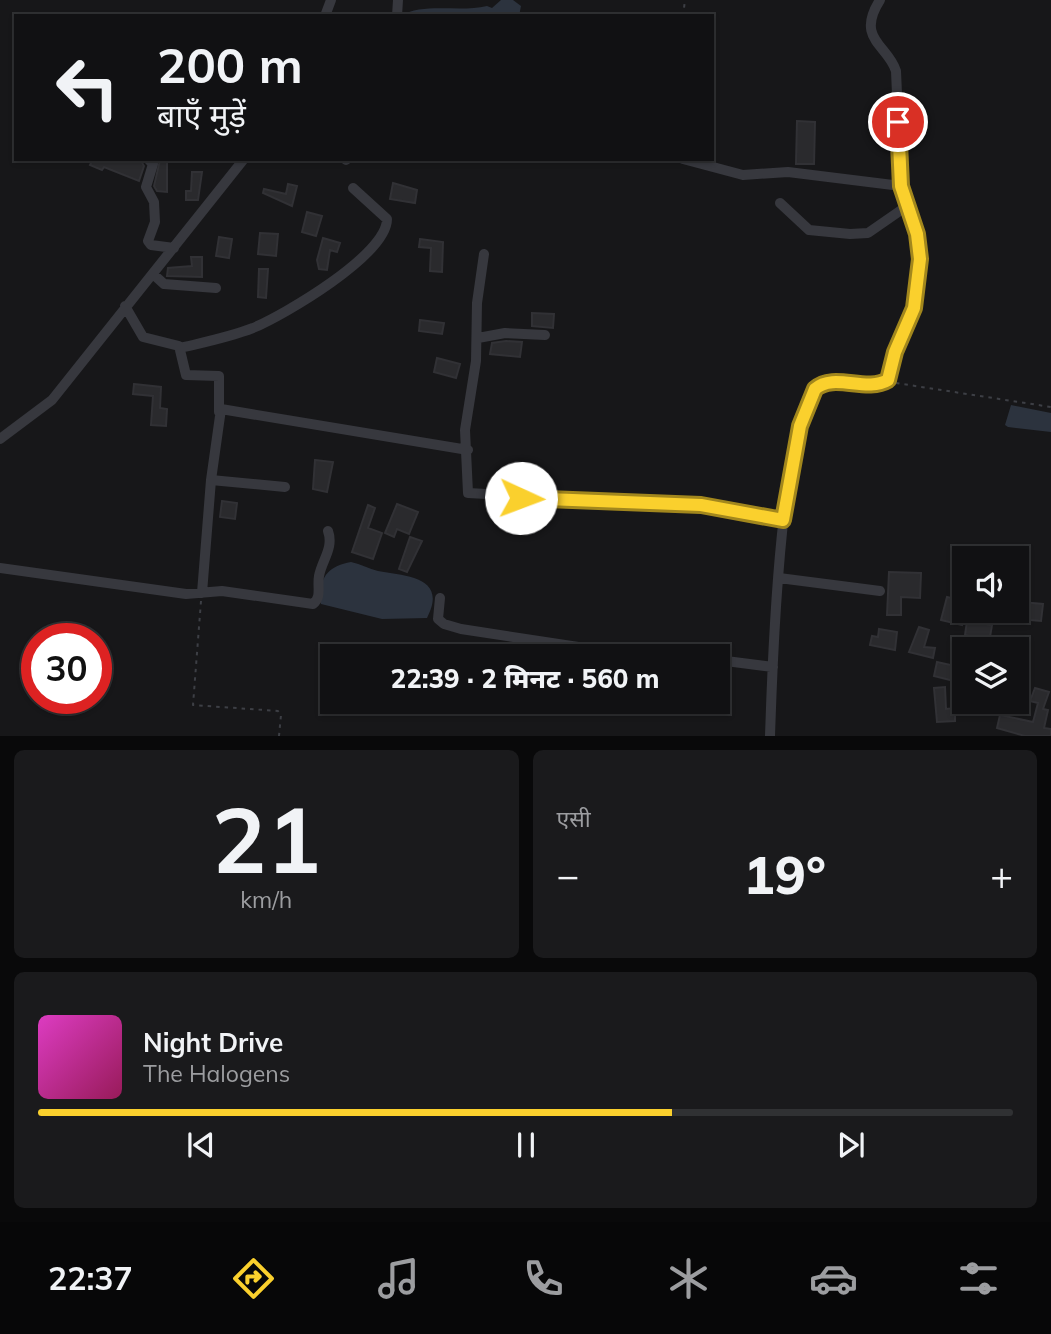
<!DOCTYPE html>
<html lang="hi">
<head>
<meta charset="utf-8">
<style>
  :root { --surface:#111113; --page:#1a1a1c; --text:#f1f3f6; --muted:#9c9da0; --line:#303133; --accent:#fad02d }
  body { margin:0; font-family:Mulish,"Noto Sans Devanagari",sans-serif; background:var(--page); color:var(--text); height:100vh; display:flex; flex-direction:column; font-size:26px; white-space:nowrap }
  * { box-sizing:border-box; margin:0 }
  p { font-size:23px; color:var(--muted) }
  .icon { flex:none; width:38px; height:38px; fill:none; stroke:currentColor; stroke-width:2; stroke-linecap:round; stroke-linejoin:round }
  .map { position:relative; height:736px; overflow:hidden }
  .sheet { display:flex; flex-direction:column; gap:14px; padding:14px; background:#09090a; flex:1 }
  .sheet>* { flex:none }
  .hud { position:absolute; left:14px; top:14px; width:700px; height:147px; border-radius:0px; box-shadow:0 2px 5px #0004,0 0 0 2px var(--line); background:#111113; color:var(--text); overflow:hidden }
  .tools { position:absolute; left:952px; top:546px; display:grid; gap:14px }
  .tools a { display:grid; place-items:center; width:77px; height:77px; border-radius:0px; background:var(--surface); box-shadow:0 2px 5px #0004,0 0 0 2px var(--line); font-size:35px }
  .speed { position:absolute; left:21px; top:623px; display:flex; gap:14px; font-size:35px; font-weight:700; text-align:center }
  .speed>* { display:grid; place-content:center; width:91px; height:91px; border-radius:50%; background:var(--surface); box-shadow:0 2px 5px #0004,0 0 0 2px var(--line); line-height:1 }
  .speed .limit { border:10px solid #d22; background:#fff; color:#111 }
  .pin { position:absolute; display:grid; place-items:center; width:60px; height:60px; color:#fff; margin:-30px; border:4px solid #fff; border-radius:50%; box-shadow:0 2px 7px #0007 }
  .me { position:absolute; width:77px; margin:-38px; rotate:92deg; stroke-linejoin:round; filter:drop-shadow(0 0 5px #0008) }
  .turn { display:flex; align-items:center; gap:24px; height:147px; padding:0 28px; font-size:32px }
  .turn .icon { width:91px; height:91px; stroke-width:2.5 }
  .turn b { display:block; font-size:49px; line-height:60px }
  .big { font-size:52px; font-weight:800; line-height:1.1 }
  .sheet .card { flex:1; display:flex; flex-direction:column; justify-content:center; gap:10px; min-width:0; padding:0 24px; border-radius:10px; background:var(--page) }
  .sheet .dial { align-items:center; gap:0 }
  .dial b { font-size:91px; line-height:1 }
  .song { display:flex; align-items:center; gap:21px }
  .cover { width:84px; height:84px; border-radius:10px; background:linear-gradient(135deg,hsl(310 70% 55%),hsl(330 70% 35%)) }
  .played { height:7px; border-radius:4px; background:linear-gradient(90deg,var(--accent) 65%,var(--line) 65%) }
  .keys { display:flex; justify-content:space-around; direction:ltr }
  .heat { display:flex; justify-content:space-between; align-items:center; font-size:38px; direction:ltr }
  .sheet .tiles { flex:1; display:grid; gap:14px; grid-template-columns:1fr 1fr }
  .card:last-child { grid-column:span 2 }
  .trip { position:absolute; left:320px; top:644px; width:410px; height:70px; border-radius:0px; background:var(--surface); box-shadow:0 2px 5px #0004,0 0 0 2px var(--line); font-weight:800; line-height:70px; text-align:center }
  .dock { display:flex; height:112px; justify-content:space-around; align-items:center; background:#070708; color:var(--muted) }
  .dock .icon { width:49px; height:49px }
  .dock .current { color:var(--accent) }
  .dock b { font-size:32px; color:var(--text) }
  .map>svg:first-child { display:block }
  .water { fill:#2c333e }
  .building { fill:#2a2a2d; stroke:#313135; stroke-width:2 }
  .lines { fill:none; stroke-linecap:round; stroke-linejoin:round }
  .path { stroke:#3d3f45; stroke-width:2; stroke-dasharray:3.5 5; stroke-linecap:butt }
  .street { stroke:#37383e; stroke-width:10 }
  .route-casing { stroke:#a2871d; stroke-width:18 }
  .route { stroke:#fad02d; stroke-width:12 }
</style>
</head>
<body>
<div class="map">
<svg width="1051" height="736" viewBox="0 0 1051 736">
  <rect width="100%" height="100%" fill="#171719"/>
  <path class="water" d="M501,0H513L521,6L519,16H400C425,2 459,13 487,6L492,8Z
    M1011,405L1051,413V432L1008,427L1005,425Z
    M351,562C361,564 369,569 378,571C407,576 448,577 427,618L382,619L321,604C318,579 327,566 351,562Z"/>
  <path class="building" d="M797,121L815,122L814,164H796Z
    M87,159H140L144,166L139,181L104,167L102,170L90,165L92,161Z
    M160,160L167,161V192L157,191L154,186Z
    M192,172H202L198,200H186V191H191Z
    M393,183L417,190L415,203L390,199Z
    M288,184L297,186L292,206L263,193L264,189L286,194Z
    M307,212L322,216L316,236L302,232Z
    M260,233L278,234L276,256L258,254Z
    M219,237L232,239L229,258L216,256Z
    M323,238L340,243L337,252L330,250L327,270L319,269L317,260Z
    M420,239L443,242L442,272L430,271L431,248L419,247Z
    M191,257H202V277L167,276L168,268L192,266Z
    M259,269H268L266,298L258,297Z
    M532,313L554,314L553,328L532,326Z
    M420,320L444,323L442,334L419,331Z
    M506,341L522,342L520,357L490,354L492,343Z
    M437,358L460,364L456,378L434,372Z
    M134,384L161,387L160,408L167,409L166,426L151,425L153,396L133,394Z
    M315,460L333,462L327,492L313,489Z
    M222,501L237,503L235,519L220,517Z
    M397,504L418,512L409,534L397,529L394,537L385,533Z
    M368,505L375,508L368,528L382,533L373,559L352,552Z
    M410,537L422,541L407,572L399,569Z
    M889,572L921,573L920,598L901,597V615H887Z
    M947,597L964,601L962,625L941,620Z
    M1021,602L1043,604L1041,621L1019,619Z
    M967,621L992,625L988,649L968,648L969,636L965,635Z
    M919,627L929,630L924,647L935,648L933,658L909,652Z
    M879,629L897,632L895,650L870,645L872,636L878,637Z
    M937,662L964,668L962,683L934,676Z
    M945,687L946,709L955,708V721L937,722L934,688Z
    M1035,688L1049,692L1043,709L1048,710L1044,728L1051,729V736H1025L997,728L1000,715L1033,722L1038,703L1030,701Z"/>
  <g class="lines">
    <path class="path" d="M683,16L685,0
      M896,383L1051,407
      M201,601L193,705L278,711L281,715L279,736"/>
    <path class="street" d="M325,16L331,0
      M397,16L398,0
      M148,159L153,164L146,187L154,202L155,222L148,241L151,245L174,248
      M683,159L743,175L788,172L901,186
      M346,160L347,159
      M780,203L809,230L850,234L868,233L907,206
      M484,254L477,303L476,361L465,430L468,493L701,505L783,520
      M153,274L164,284L216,288
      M125,306L143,337L179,346L186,375L219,376V412
      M478,338L505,333L545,335
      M180,348C205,342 230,337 253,328C284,315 387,255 387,219L353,188
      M0,439L52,400L244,159
      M211,480L285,487
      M0,568L186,594L222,591L313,604C322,597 317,587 319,576C322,560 334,548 328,531
      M779,578L880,591
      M202,593L211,480L221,409L468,450
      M440,598L438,619L444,624L461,629L598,650L693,656
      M718,660L773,667
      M770,736C772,679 779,409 822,383L875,386L888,380L895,353L910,322L921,259L917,234L901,186L896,71C888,45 855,39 880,0"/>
  </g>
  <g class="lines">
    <defs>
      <path id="route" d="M521,498L701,505L783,520L800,426L815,389C834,372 866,393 888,380L895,352L914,308L920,259L917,234L901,186L898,122"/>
    </defs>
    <use href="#route" class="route-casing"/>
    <use href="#route" class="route"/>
  </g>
</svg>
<div class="tools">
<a><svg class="icon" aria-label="sound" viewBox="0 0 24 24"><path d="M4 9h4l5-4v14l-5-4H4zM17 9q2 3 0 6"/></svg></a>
<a><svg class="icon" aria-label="layers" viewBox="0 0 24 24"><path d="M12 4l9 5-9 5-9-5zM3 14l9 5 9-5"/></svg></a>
</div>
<div class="speed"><div class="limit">30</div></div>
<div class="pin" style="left:898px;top:122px;background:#d93025"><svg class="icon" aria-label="arrive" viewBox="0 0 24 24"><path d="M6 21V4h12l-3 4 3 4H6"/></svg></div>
<svg class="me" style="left:521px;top:498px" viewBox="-20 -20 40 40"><circle r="19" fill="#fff"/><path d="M0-13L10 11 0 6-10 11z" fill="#fad02d"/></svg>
<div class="trip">22:39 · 2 मिनट · 560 m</div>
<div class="hud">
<div class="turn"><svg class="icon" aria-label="left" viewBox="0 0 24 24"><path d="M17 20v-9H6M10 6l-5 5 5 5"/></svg><div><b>200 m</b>बाएँ मुड़ें</div></div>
</div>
</div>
<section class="sheet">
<div class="tiles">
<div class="card dial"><b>21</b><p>km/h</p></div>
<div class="card"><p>एसी</p>
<div class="heat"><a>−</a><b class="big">19°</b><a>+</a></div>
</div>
<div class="card">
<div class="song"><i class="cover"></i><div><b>Night Drive</b><p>The Halogens</p></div></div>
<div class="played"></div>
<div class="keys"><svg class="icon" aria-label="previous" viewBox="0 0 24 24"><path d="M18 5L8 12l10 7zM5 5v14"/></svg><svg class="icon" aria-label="pause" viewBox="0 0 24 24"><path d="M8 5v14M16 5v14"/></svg><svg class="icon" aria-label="next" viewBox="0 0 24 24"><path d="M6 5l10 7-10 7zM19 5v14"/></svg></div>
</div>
</div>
</section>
<nav class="dock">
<b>22:37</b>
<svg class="icon current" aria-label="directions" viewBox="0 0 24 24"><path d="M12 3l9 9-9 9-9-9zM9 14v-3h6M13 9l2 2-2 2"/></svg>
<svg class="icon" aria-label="music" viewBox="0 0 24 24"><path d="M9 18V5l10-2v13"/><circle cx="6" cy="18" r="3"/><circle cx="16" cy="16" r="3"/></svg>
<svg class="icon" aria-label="phone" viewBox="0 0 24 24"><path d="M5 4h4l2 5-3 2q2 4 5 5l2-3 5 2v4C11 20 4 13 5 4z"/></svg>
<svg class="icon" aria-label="climate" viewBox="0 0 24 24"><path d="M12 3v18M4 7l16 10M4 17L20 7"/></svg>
<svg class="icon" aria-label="car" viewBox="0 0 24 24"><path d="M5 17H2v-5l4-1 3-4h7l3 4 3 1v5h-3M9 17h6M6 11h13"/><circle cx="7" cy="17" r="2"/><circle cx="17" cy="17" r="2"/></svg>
<svg class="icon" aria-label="filters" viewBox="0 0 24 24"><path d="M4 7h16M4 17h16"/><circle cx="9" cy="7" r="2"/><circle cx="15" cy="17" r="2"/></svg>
</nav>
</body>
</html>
